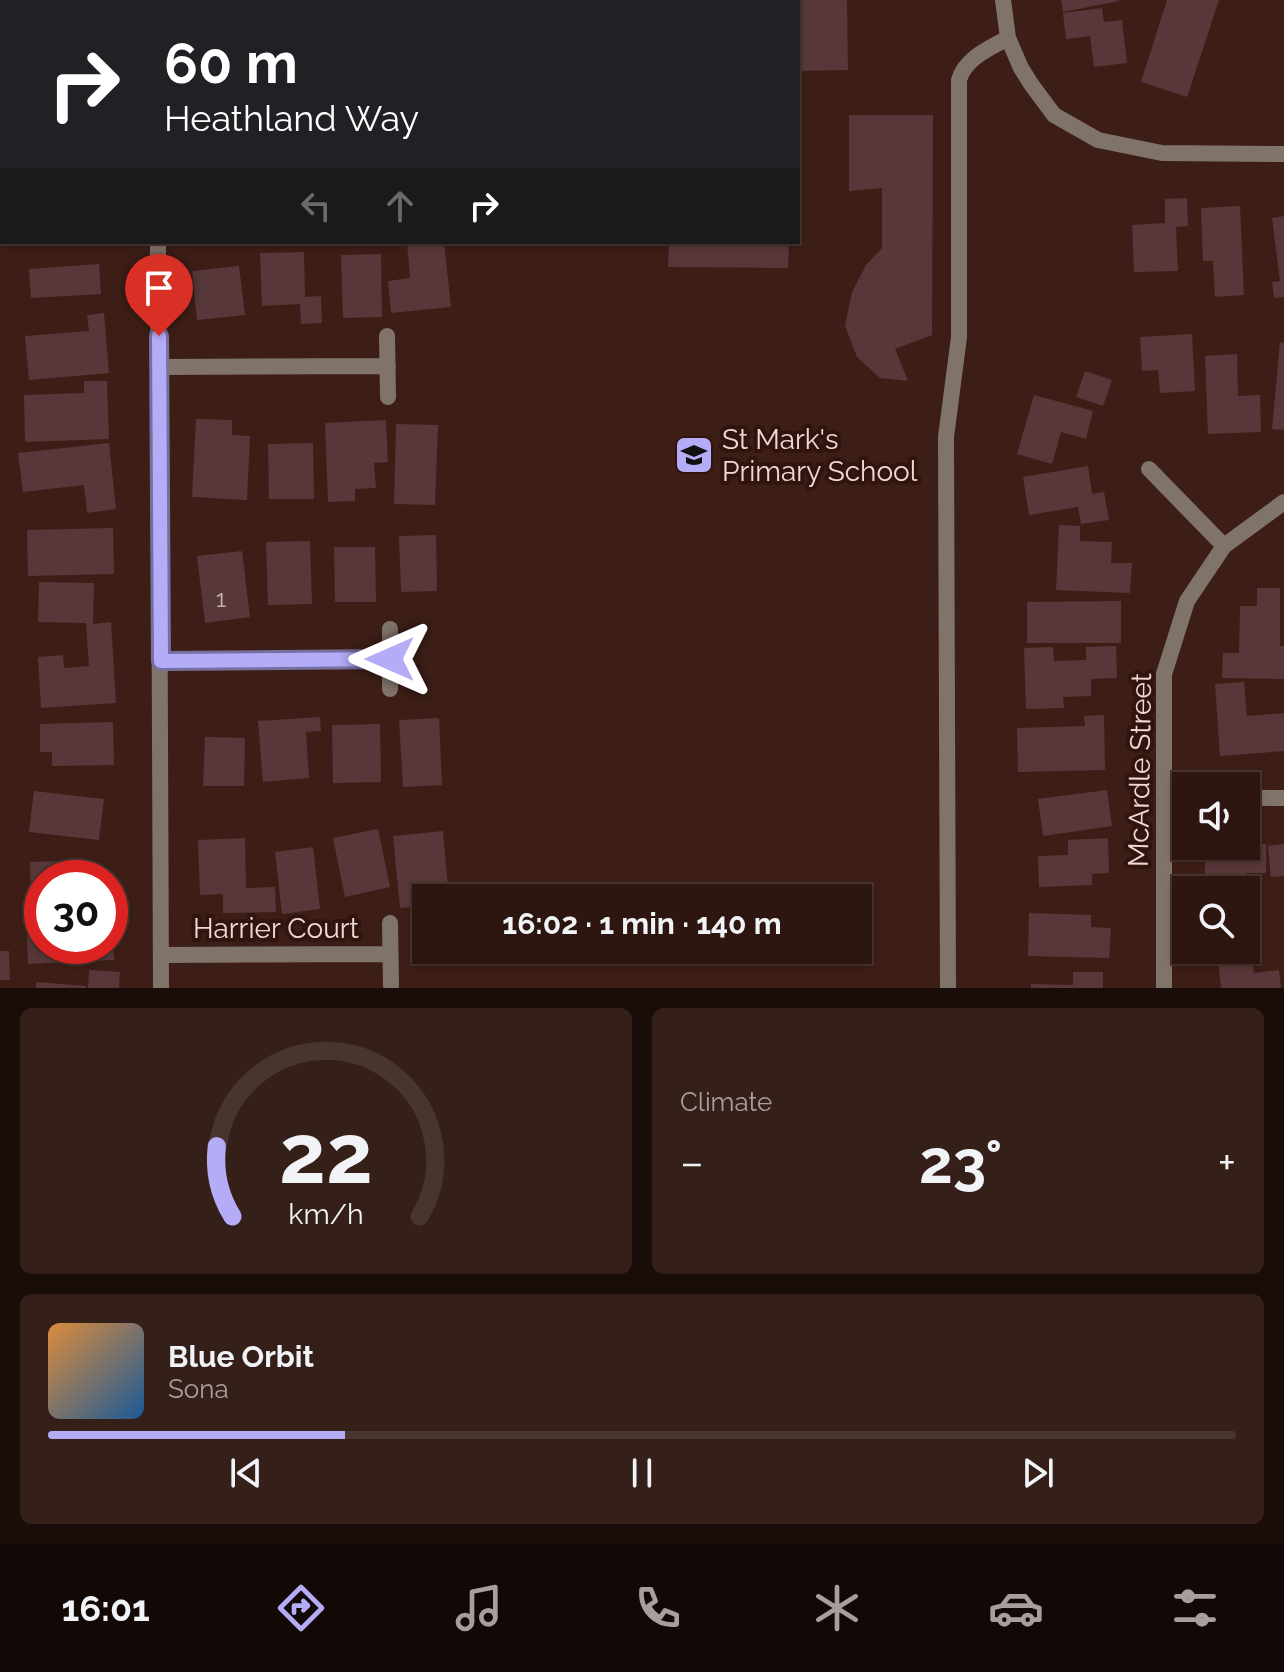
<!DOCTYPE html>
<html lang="en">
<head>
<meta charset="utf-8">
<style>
  :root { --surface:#2d1610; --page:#351f19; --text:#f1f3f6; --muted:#a79f9f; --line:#483530; --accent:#b5acf8 }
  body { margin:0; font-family:Raleway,sans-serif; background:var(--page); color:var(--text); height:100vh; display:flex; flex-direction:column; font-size:30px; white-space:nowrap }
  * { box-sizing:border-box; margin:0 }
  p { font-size:26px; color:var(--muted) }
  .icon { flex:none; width:44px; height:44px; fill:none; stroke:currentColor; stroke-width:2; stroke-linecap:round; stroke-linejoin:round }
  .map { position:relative; height:988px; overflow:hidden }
  .sheet { display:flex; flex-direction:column; gap:20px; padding:20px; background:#190c09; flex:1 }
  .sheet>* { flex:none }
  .hud { position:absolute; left:0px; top:0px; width:800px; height:244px; box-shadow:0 2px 6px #0004,0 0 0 2px var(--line); background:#202124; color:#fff; overflow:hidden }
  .controls { position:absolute; left:1172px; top:772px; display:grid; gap:16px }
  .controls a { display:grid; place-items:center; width:88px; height:88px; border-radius:0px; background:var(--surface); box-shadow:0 2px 6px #0004,0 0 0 2px var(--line); font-size:40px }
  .speed { position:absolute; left:24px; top:860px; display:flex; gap:16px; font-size:40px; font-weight:700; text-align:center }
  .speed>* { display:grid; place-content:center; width:104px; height:104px; border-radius:50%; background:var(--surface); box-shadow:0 2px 6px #0004,0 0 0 2px var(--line); line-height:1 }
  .speed .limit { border:12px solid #d22; background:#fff; color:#111 }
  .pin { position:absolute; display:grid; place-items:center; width:68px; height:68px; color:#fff; margin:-82px -34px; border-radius:50% 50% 50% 0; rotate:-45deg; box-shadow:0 0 8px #0007 }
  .pin .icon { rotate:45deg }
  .me { position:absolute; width:88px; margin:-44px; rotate:270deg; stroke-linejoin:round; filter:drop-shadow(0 0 6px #0008) }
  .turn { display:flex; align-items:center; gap:28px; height:168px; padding:0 32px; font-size:36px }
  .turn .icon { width:104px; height:104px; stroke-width:2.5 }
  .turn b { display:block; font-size:56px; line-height:68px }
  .lanes { display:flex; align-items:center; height:76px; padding:0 32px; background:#0003; justify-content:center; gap:40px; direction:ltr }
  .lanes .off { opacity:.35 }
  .big { font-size:60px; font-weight:700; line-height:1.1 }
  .sheet .tile { flex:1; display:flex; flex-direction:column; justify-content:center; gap:12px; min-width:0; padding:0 28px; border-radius:12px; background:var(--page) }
  .sheet .dial { align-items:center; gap:0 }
  .dial svg { height:208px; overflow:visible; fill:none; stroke:var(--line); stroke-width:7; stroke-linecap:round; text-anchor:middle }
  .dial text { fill:var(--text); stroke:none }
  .song { display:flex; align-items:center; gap:24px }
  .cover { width:96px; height:96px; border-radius:12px; background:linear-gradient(135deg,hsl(30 70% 55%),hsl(210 70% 35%)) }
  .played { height:8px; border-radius:4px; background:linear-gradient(90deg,var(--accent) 25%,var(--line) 25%) }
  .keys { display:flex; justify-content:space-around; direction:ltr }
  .heat { display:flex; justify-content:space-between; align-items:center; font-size:44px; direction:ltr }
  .sheet .tiles { flex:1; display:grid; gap:20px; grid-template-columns:1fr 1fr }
  .tile:last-child { grid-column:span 2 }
  .trip { position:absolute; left:412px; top:884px; width:460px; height:80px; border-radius:0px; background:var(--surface); box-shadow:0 2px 6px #0004,0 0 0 2px var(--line); font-weight:700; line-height:80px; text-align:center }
  .tab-bar { display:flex; height:128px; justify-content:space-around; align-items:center; background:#120906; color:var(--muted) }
  .tab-bar .icon { width:56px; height:56px }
  .tab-bar .current { color:var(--accent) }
  .tab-bar b { font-size:36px; color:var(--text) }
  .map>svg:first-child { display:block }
  .green { fill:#46371f }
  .building { fill:#573739 }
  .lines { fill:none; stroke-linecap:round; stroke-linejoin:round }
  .street { stroke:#80736a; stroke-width:16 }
  .route-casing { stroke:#7670a1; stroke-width:20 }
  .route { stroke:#b5acf8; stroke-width:14 }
  .labels { text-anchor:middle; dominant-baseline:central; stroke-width:8; stroke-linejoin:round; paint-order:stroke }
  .number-label { font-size:24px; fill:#c8b0ad }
  .poi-label { font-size:28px; fill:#eed9d4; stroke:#31140d; text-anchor:start }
  .street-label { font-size:28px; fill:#eed9d4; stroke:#31140d }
</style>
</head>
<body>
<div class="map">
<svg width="1284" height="988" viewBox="0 0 1284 988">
  <rect width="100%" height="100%" fill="#3c1e16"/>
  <path class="green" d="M7,0H163V2H7Z"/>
  <path class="building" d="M798,0H847L848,70L798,71Z
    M1061,0H1119V1L1063,12Z
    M1167,0H1219L1187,97L1141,82Z
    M1102,8L1104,22L1122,20L1127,63L1094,67L1090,36L1066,39L1063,13Z
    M849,115H933L932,335L895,349L908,381L880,378L857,357L845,326L852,292L866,265L882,248V188L849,191Z
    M1187,198L1188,226L1176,227L1178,271L1134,272L1132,225L1165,223V199Z
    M1240,206L1244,295L1215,297L1213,261H1203L1201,208Z
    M1284,216V297L1274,298L1272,282L1280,281L1272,218Z
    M407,242H444L451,307L391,313L388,281L410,278Z
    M669,242H789L788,268L668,267Z
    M304,252L305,297L321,296L322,323L301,324L300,304L262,306L260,253Z
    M381,254L382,317L343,318L341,255Z
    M99,264L101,294L31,298L29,269Z
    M239,266L245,315L197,320L192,271Z
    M104,313L109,373L29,380L25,336L89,331L87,315Z
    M1192,334L1195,391L1160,393L1158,370L1142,371L1140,337Z
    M1280,342L1284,343V430L1272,429Z
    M1237,354L1238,396L1260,395L1261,432L1208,434L1205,356Z
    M1085,371L1112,380L1103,406L1076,397Z
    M84,381H107L109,439L25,442L24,395L84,393Z
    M1034,395L1093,411L1086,439L1061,432L1052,464L1017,454Z
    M196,419L232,420V435L250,436L247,500L192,497Z
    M386,420L388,462L374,463L376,488L355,489V501L328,502L325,423Z
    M396,424L438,425L435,505L394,504Z
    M109,443L116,509L87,513L84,485L23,492L18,453Z
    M313,443L314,499H269L268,444Z
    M1088,466L1092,494L1104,492L1109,520L1081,524L1078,507L1029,515L1023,477Z
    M1059,525L1080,526V541L1112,542L1111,563H1132L1130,593L1056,590Z
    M113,528L114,574L28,576L27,530Z
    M436,535L437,591L401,592L399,536Z
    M310,541L312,604L268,605L266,542Z
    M334,547H375L376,602H335Z
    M242,551L250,617L205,623L197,556Z
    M39,582L94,583L93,624L111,622L116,703L41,708L38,657L63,655L64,668L89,666L86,623L38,622Z
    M1257,588H1280V646H1284V679L1222,678L1223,653H1239L1240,606H1257Z
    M1121,601V643H1027V602Z
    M1116,646L1117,678L1091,679V696L1063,697L1064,708L1026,709L1024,648L1053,647L1054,661L1086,660V647Z
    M1244,682L1247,716L1284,713V751L1220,756L1215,684Z
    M1104,715L1105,770L1018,772L1017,728L1085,726L1084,716Z
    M320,717L321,731L306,732L309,778L263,782L258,721Z
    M439,718L442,785L403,787L399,720Z
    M113,722L114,765L52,766V752H40V724Z
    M380,724L381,782L333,783L332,725Z
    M205,737L245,738L244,786H203Z
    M1107,790L1112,826L1043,836L1038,799Z
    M34,791L104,799L99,840L29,832Z
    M378,829L390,887L345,897L333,838Z
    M443,831L449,898H426V906L400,908L393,836Z
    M245,838L246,888L275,887L276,912L223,913V894L200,895L198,840Z
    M1108,838L1109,873L1092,874V885L1039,887L1038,856L1068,855V840Z
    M1246,844H1266V873H1246V890L1205,888V846Z
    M1284,844V876L1271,877L1268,846Z
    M313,847L320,909L282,914L275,852Z
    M91,860V878H42V904L31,905L30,862Z
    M42,912V946H110V936H113L114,960L28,964L26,913Z
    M1029,913L1091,915V927L1111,928L1109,958L1028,956Z
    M0,951H9L10,980H0Z
    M1252,955L1254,973L1279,970L1281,988H1221L1218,958Z
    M89,970L120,972L119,988H88Z
    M1073,972H1103V988H1031V984L1073,985Z
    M36,982L86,986V988H36Z"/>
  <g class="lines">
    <path class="street" d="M1003,0L1008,38L1021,68L1031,84L1054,115L1098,140L1162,153L1284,154
      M158,242L161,988
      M387,336L388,397
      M159,367L388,366
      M1149,469L1224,546
      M390,629V689
      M161,661L390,659
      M1165,798H1186
      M1246,798H1284
      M390,923L391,985
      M162,955L390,954
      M948,988L946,437L959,337V80C965,58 990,48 1008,38
      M1164,988V674L1187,601L1224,546L1284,502"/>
  </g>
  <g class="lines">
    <defs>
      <path id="route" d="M159,336L161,661L390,659"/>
    </defs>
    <use href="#route" class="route-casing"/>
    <use href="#route" class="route"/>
  </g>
  <defs>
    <symbol id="school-square" viewBox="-11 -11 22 22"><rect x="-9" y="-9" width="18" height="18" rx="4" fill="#b5acf8" stroke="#31140d"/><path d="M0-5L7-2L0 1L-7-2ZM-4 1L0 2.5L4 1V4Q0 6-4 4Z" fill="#111"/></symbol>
  </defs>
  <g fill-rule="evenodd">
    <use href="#school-square" x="672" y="433" width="44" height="44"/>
  </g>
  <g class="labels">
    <g class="number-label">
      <text x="221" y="598">1</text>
    </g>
    <g class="poi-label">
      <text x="722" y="439">St Mark's<tspan x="722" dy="32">Primary School</tspan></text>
    </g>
    <g class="street-label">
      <text transform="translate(1140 770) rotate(-89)">McArdle Street</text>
      <text x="276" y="928">Harrier Court</text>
    </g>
  </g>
</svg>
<div class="controls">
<a><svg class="icon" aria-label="sound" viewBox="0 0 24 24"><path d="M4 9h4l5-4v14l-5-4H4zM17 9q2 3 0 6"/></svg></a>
<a><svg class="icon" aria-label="search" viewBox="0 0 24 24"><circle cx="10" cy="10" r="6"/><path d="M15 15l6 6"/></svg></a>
</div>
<div class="speed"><div class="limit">30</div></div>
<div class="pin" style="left:159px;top:336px;background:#d93025"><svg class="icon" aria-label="arrive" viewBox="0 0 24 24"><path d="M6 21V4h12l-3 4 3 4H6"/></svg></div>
<svg class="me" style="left:390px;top:659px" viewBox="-20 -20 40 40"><path d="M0-17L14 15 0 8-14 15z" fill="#b5acf8" stroke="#fff" stroke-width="4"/></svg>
<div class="trip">16:02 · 1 min · 140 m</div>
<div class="hud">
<div class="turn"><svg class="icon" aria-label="right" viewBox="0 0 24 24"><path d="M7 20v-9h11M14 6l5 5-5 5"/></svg><div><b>60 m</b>Heathland Way</div></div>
<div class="lanes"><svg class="icon off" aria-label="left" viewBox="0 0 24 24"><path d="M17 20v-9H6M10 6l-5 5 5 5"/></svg><svg class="icon off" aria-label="ahead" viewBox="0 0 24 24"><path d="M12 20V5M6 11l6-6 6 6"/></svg><svg class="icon" aria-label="right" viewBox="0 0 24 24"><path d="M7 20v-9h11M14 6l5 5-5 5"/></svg></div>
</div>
</div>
<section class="sheet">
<div class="tiles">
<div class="tile dial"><svg viewBox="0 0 100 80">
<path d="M14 69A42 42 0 1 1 86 69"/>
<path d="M14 69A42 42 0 0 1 8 42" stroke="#b5acf8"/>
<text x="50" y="56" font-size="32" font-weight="700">22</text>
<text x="50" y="72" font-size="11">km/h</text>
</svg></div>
<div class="tile"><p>Climate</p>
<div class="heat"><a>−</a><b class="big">23°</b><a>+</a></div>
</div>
<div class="tile">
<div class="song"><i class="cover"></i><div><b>Blue Orbit</b><p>Sona</p></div></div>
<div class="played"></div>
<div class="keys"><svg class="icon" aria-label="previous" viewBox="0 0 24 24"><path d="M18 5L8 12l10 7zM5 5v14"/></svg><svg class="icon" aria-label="pause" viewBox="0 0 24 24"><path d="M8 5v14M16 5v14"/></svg><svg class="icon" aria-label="next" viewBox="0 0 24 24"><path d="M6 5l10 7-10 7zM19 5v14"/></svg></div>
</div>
</div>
</section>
<nav class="tab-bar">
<b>16:01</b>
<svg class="icon current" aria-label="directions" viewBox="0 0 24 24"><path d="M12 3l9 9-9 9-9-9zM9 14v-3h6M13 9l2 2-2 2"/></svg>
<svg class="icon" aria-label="music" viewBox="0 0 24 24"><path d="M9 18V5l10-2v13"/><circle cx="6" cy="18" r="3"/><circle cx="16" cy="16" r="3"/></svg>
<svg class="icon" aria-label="phone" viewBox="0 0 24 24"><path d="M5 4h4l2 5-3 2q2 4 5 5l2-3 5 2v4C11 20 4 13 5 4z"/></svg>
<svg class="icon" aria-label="climate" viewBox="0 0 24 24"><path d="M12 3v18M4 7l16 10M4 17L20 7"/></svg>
<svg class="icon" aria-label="car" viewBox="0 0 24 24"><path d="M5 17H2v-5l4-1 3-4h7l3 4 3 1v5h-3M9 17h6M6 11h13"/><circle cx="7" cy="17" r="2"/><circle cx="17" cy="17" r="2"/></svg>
<svg class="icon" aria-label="filters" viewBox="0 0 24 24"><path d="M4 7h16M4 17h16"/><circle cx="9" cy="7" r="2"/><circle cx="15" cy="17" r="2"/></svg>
</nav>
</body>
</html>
